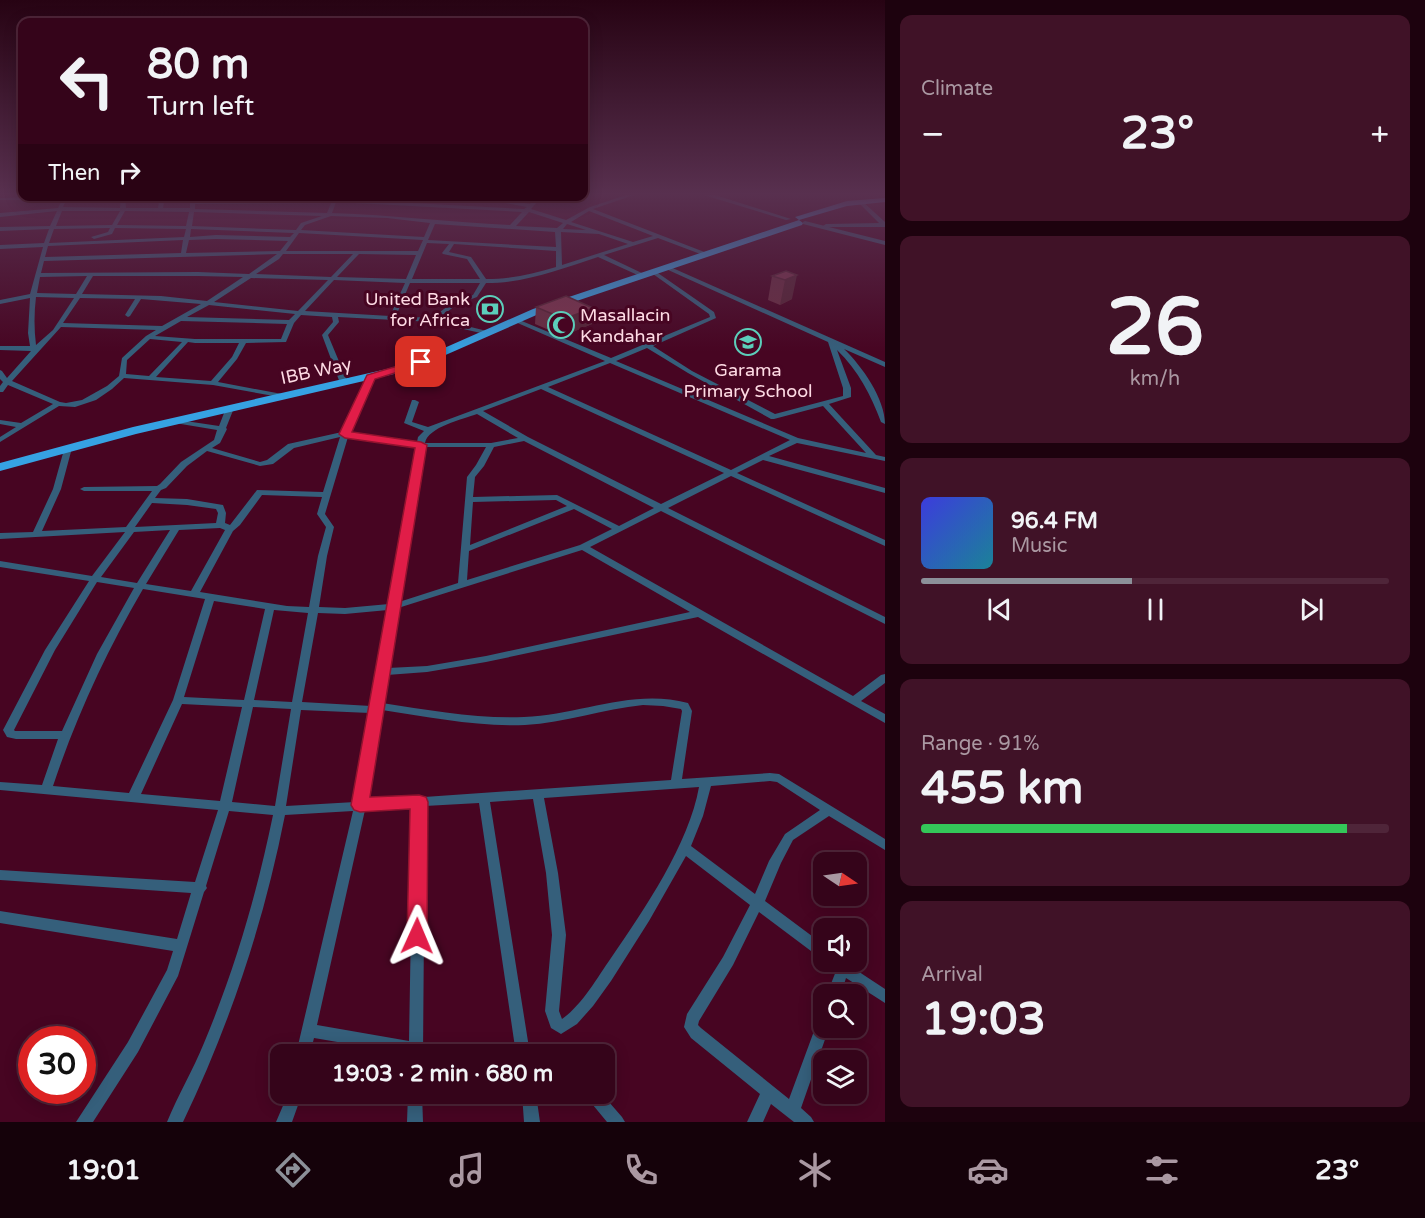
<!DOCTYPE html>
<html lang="en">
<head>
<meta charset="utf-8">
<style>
  :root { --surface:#35041a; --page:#401227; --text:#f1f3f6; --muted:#aa98a2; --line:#4f2539; --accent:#8c9099 }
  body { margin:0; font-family:"Varela Round",sans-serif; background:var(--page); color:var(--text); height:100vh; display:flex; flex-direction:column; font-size:22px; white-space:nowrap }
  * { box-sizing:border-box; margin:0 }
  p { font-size:20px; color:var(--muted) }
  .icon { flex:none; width:33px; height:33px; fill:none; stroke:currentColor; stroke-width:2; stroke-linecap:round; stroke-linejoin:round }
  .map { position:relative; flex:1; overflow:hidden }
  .side { display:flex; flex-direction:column; gap:15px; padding:15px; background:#1d020e; width:540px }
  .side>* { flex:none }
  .top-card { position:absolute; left:18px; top:18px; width:570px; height:183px; border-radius:12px; box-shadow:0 3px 15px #0003,0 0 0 2px var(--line); background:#35041a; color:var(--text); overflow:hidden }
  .needle { width:39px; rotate:103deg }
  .tools { position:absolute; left:813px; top:852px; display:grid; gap:12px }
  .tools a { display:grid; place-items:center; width:54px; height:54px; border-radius:12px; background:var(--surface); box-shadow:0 3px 15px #0003,0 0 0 2px var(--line); font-size:30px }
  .speed { position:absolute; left:18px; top:1026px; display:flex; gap:12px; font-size:30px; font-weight:700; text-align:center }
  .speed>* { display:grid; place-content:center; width:78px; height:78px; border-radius:50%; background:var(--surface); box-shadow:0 3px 15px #0003,0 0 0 2px var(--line); line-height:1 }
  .speed .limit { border:9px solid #d22; background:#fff; color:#111 }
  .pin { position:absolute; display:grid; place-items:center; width:51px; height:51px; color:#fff; margin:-26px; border-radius:12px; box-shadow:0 3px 9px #0006 }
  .me { position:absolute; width:66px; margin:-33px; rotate:1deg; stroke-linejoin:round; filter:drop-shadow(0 0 4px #0008) }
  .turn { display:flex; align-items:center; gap:21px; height:126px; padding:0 30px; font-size:27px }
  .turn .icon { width:78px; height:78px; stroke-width:2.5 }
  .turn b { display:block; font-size:42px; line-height:51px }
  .then { display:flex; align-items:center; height:57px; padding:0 30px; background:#0003; gap:12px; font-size:22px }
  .big { font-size:45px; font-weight:700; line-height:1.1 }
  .side .tile { flex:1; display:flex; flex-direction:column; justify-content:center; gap:9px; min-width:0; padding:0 21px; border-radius:12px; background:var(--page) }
  .side .dial { align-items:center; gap:0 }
  .dial b { font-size:78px; line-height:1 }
  .song { display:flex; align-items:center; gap:18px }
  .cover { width:72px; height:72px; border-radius:9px; background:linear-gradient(135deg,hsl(240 70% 55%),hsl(190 70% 35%)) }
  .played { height:6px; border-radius:3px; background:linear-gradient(90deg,var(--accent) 45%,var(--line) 45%) }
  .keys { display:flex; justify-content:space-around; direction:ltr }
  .heat { display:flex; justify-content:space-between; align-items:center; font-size:33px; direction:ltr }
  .charge { height:9px; border-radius:4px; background:linear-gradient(90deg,#34c759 91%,var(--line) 0) }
  .trip { position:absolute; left:270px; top:1044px; width:345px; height:60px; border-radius:12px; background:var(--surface); box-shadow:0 3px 15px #0003,0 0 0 2px var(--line); font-weight:700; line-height:60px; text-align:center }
  .tab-bar { display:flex; height:96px; justify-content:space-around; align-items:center; background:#15020a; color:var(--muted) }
  .tab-bar .icon { width:42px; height:42px }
  .tab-bar .on { color:var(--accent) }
  .tab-bar b { font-size:27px; color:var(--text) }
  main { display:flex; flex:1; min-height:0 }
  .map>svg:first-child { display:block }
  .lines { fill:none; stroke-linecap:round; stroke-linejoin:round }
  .minor { fill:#355f7b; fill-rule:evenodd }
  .tertiary { fill:#355f7b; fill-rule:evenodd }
  .trunk { fill:#36a2e3; fill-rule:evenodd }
  .wall { fill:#682e42 }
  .shaded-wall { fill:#552536 }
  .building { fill:#79354d; stroke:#552536; stroke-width:1.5 }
  .route { fill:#e11d48; stroke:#92132f; stroke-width:1.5 }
  .labels { text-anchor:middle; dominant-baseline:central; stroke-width:6; stroke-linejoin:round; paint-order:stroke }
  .far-poi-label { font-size:18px; fill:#fedbe4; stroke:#470522; text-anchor:end }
  .far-street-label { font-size:18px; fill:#fedbe4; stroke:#470522 }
</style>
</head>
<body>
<main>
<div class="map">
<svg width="885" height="1122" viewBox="0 0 885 1122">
  <rect width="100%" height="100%" fill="#470522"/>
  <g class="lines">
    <path class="minor" d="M626,195H634L593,209L707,253V255H703L658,238L604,255L646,275V277H642L598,257C561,269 526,283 486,283L477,297L456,305L438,319L487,331V333L485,334L433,322L338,317L339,322L328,335L348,383L344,385L340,383L322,335L333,322L332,317L301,315L294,323L286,342L246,343L237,359L218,382L282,394L286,396L285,398L213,385L124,378L112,389L96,400L75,407L59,406L0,442V437L16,427L0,424V420L21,423L53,404L8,385L3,392H0V386L3,382L0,379V370L2,371L7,378L31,351L0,350V346H30L28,333L30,298L0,304V300L30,294L43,247L0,249V245L44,243L49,229L0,231V227L50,226L57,211L0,217V213L58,208L62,200H0V198L68,196L63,207L120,208L121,196H125L126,208H158L160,196H165L163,208H190V203L193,201L332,200L333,196H338V199L524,209L527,207L469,196H483L530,204L537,196H542L531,209L566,220L590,207ZM336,202L522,212L510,225C451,222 392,215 332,213ZM331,203L327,213L195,209V204ZM62,211H120L112,225L56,226ZM125,211L189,212L186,226L117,225ZM589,211L653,236L633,242L571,222ZM194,212L322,216L301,223L296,230L192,226ZM529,212L563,223L557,228L516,226ZM331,216L387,218L430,223L424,237L301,230L305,225ZM435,224L555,232L556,247L428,240ZM567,224L586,230L563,229ZM110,228L108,232L91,237L94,239L112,234L115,228L186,229L184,237L49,243L54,229ZM191,229L294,233L290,237L216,235L190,237ZM561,232L599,234L628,244L562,265ZM299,233L423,240L418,251H286ZM216,239L288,241L280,251L186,253L189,240ZM183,240L181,253L45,257L48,246ZM427,243L449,244L442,253L443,254L467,259L480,279H412ZM454,244L556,251V267C532,274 511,279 486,279L471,257L449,252ZM277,254L249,274L198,272L41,273L44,261ZM283,254H353L331,277L256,274L279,259ZM359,254L416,255L406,279L337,277ZM87,276L76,294L37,293L40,277ZM93,276H198L243,277L207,301L161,296L82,294ZM251,278L328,280L298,311L214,302ZM334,280L405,283L390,316L305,311ZM410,283H480L473,295L452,303L432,318L396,316ZM36,297L74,298L53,330L36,345C34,329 34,313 36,297ZM80,298L135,299L125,315L128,317L130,316L141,299L201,304L162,326L63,323ZM209,305L295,314L289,320L187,317ZM181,321L287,324L281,339H195L155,336ZM61,327L156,330L146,336L122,358L119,376L107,386L82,400L66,403L60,402L12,381ZM150,339L182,342L149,376L126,374L127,360ZM188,342L195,343H239L232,357L211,381L156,377Z
      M861,200L885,222V227H824L823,226L826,224L879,223L859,203V201Z
      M668,266L885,362V367L844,349C862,366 885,399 885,424L881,422C871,395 858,370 837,350L851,388V397L829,404L876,455L885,457V461L797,443L769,456L885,488V493L763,460L737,473L885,540V546L731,476L668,508L885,617V624L661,511L590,547L853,696L881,675L885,674V683L861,701L885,714V723L698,617L486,662L427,672L387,675L382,703C429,710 477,719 524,717C580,715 632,688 688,703L692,711L682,779L770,773L779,774L885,839V850L829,816L793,840L781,863L765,901L824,945V959L819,957L759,912L733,965L699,1021L698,1025L701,1028L789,1099L817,1023L819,1018L824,1017V1028H829L801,1108L811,1117L814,1122H794L771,1104L763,1122H747L760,1094L691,1038L684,1027L687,1014L723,957L750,905L686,856L649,921L611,981L593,1006L577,1024L561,1034L551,1028L545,1011L552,935L546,873L533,799L490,802L530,1054H516L479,803L425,806L423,1054H408L314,1038L310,1054H296L353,811L285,815C264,922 230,1024 183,1122H167C178,1095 193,1070 204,1043C235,969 257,893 273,815L229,811L206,886L207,888L204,892L178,976L138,1052L93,1122H76L128,1042L167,970L173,951L0,923V911L177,939L191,893L0,880V870L195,882L218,810L0,790V782L42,785L58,739H16L7,737L3,730L45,650L89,581L0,567V561L92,576L125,532L0,539V533L33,532L53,489L65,446H68L72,448L61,489L42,531L126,527L152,491H84L80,489L84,487L157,486L160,484L181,462L214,440L217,430L175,423L171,421L172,419L219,426L226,408L230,406H233L234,408L226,428L227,429L220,443L212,448L260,462L267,460L288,444L342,432L368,377L371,375L374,377L349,432L417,442L418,437L424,431L404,423L412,400H415L419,402L412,422L428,427L605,361L513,321V319H517L611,358L710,317L709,314L653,274V272L655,271L714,312L716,318L653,346L692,371L775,414L843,396V388L828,342L666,269L665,268ZM647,348L688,373L771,419H774L823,406L866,453L798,438L616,361ZM610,363L790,440L731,470L548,387ZM541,389L724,473L661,504L528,437L483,411ZM477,414L518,438L491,443H425C428,427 463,419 477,414ZM340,437L323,492L257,490L230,525L225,523L226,513L223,505L187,499L155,498L161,490L166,488L187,466L207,451L260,466L273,464L294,448ZM348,437L417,447L389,604L345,608L319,607L327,556L334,527L325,514ZM524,441L654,508L619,526L557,495L473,497L475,477L484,466L494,447ZM424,447H486L476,465L467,477L458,583L399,602ZM262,495L322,497L317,514L326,527L318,556L309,607L287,606L200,592L233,531L240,525ZM556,500L567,506L470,545L473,502ZM152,503L187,505L216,509L218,513L216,523L135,527ZM574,509L612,529L580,545L467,580L469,551ZM220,528L225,530L191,591L146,584L179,530ZM170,530L137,583L101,577L134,532ZM582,550L690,612L486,656L427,666L388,668L398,608ZM97,582L134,588L97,654L62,731H15L14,730L55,650ZM143,589L205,599L173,700L129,793L53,786C76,717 106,652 143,589ZM214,601L265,609L244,700L184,697ZM274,610L308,613L292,702L254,700ZM388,610L371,706L302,702L318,613L345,614ZM182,704L242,707L220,801L141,794ZM643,705L663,706L681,709L682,711L671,780L367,801L382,710C429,717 477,727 525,725C565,723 603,709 643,705ZM253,707L291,709L275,806L232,802ZM301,710L370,713L355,802L286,806ZM770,781L777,782L820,810L785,834L769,861L755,894L691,846L703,816L711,786ZM699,787C689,844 644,910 611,958C597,978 582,1005 562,1019L559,1011L566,935L558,873L544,798ZM413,807L409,1041L317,1025L365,810Z
      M828,962H844L885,989V1003L846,978L841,994H827L836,971L829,966Z
      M288,1094H302L292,1122H276Z
      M408,1094H422L423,1122H407Z
      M522,1094H536L540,1122H524Z
      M586,1094H602L622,1117L625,1122H607L588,1099Z"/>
    <path class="tertiary" d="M704,195H715L791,219L786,220Z
      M805,221L885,241V245L803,224V222Z"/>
    <path class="trunk" d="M885,198V202L847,206L799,220L795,217L847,201Z
      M799,220L803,223L802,225L541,313L425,364L394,374L136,434L0,471V463L133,427L387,369L417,360L533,309Z"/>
  </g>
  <path class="wall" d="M786,271L792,299L780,305L768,300L772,276Z
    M536,307L593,308L592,324L563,336L535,324Z"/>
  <path class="shaded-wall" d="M797,275L792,299L780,305L785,280Z
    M593,308L592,324L563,336L564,319Z"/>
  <path class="building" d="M786,271L797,275L785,280L772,276Z
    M566,296L593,308L564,319L536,307Z"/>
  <linearGradient id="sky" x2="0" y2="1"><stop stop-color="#270313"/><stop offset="0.55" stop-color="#58304f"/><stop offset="1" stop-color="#58304f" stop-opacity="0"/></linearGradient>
  <rect width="885" height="352" fill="url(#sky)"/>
  <path class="route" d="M421,359L426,362L424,364L375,379L352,432L421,442L427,445L370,797L419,795L426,797L428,802L427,936L424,943L417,945L410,943L407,936L410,809L360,812L354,810L351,805L415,448L345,438L339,434L367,375Z"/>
  <defs>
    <symbol id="bank-ring" viewBox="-11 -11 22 22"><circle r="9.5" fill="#470522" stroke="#5cceba" stroke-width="1.5"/><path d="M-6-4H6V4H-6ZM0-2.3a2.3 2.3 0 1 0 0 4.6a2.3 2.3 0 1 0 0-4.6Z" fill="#5cceba"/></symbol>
    <symbol id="mosque-ring" viewBox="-11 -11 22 22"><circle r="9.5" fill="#470522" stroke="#5cceba" stroke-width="1.5"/><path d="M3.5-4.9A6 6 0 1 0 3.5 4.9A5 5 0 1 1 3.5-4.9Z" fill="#5cceba"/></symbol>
    <symbol id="school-ring" viewBox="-11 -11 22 22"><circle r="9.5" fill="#470522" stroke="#5cceba" stroke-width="1.5"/><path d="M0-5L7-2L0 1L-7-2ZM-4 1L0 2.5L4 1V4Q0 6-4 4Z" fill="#5cceba"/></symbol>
  </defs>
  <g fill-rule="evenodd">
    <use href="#bank-ring" x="475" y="294" width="30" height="30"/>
    <use href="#mosque-ring" x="546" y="310" width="30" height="30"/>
    <use href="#school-ring" x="733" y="327" width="30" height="30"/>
  </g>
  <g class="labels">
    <g class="far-poi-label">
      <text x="470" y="299">United Bank<tspan x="470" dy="21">for Africa</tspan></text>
      <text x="580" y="315" text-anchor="start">Masallacin<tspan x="580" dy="21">Kandahar</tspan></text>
      <text x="748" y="370" text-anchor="middle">Garama<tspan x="748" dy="21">Primary School</tspan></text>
    </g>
    <g class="far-street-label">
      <text transform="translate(316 371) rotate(-12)">IBB Way</text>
    </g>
  </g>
</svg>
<div class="tools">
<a><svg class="needle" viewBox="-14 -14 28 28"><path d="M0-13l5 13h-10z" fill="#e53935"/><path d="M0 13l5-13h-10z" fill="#aa98a2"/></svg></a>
<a><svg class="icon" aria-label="sound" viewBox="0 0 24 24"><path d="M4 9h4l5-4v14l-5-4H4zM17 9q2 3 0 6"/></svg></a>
<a><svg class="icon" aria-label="search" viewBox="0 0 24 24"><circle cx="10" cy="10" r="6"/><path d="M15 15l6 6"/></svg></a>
<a><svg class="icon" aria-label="layers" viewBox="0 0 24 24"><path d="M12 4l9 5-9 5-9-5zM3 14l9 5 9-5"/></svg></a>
</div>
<div class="speed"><div class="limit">30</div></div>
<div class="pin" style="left:421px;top:362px;background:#d93025"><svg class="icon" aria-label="arrive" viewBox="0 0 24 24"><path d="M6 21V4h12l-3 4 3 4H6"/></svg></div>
<svg class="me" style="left:417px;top:936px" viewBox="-20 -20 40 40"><path d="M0-17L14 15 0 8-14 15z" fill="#e11d48" stroke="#fff" stroke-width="4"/></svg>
<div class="trip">19:03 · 2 min · 680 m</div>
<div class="top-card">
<div class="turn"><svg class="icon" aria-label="left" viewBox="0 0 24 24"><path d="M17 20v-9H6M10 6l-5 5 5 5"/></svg><div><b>80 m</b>Turn left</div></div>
<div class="then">Then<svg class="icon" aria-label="right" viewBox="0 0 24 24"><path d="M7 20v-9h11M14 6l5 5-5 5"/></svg></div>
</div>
</div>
<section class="side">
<div class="tile"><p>Climate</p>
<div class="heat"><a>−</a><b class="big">23°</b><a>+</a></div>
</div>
<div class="tile dial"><b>26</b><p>km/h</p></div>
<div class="tile">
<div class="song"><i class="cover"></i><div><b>96.4 FM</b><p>Music</p></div></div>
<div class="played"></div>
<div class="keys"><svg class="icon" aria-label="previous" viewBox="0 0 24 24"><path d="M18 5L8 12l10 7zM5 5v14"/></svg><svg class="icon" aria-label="pause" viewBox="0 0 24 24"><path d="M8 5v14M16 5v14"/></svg><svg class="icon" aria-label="next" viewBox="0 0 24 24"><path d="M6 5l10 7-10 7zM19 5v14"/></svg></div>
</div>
<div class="tile"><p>Range · 91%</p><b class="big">455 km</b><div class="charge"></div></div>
<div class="tile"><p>Arrival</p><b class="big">19:03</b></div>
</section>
</main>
<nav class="tab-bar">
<b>19:01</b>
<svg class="icon on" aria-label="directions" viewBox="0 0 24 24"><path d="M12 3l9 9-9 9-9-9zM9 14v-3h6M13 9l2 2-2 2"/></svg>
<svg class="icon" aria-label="music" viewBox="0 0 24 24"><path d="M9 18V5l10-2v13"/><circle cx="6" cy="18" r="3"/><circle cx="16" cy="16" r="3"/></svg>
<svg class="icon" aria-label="phone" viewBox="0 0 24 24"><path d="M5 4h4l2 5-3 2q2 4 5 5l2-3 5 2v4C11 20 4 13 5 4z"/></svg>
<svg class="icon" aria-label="climate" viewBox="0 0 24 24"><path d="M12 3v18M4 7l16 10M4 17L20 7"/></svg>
<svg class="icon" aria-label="car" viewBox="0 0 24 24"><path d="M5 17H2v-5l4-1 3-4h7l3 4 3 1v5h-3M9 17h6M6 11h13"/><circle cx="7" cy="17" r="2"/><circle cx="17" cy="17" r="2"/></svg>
<svg class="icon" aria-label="filters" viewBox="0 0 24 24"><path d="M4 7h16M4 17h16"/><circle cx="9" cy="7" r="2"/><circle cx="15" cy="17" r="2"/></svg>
<b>23°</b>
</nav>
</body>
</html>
